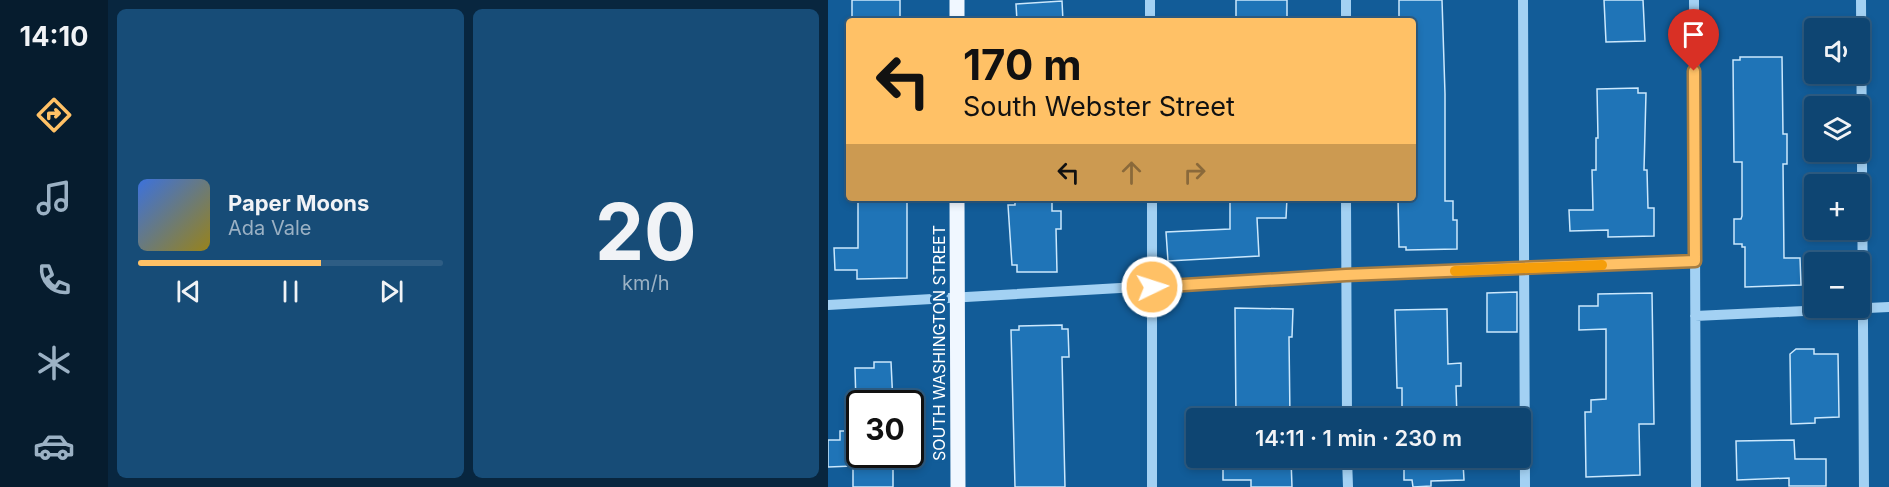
<!DOCTYPE html>
<html lang="en">
<head>
<meta charset="utf-8">
<style>
  :root { --surface:#0e4572; --page:#174c77; --text:#f1f3f6; --muted:#9bb1c4; --line:#2e5d84; --accent:#ffc166 }
  body { margin:0; font-family:Inter,sans-serif; background:var(--page); color:var(--text); height:100vh; display:flex; flex-direction:column; font-size:22px; white-space:nowrap }
  * { box-sizing:border-box; margin:0 }
  p { font-size:20px; color:var(--muted) }
  .icon { flex:none; width:33px; height:33px; fill:none; stroke:currentColor; stroke-width:2; stroke-linecap:round; stroke-linejoin:round }
  .map { position:relative; flex:1; overflow:hidden }
  .drawer { display:flex; flex-direction:column; gap:9px; padding:9px; background:#08263f; width:720px }
  .drawer>* { flex:none }
  .banner { position:absolute; left:18px; top:18px; width:570px; height:183px; border-radius:6px; box-shadow:0 3px 9px #0003,0 0 0 2px var(--line); background:#ffc166; color:#111; overflow:hidden }
  .controls { position:absolute; left:976px; top:18px; display:grid; gap:12px }
  .controls a { display:grid; place-items:center; width:66px; height:66px; border-radius:6px; background:var(--surface); box-shadow:0 3px 9px #0003,0 0 0 2px var(--line); font-size:30px }
  .speed { position:absolute; left:18px; top:390px; display:flex; gap:12px; font-size:30px; font-weight:700; text-align:center }
  .speed>* { display:grid; place-content:center; width:78px; height:78px; border-radius:50%; background:var(--surface); box-shadow:0 3px 9px #0003,0 0 0 2px var(--line); line-height:1 }
  .speed .limit { border:3px solid #111; border-radius:9px; background:#fff; color:#111 }
  .pin { position:absolute; display:grid; place-items:center; width:51px; height:51px; color:#fff; margin:-62px -26px; border-radius:50% 50% 50% 0; rotate:-45deg; box-shadow:0 0 6px #0007 }
  .pin .icon { rotate:45deg }
  .me { position:absolute; width:66px; margin:-33px; rotate:86deg; stroke-linejoin:round; filter:drop-shadow(0 0 4px #0008) }
  .turn { display:flex; align-items:center; gap:21px; height:126px; padding:0 18px; font-size:27px }
  .turn .icon { width:78px; height:78px; stroke-width:2.5 }
  .turn b { display:block; font-size:42px; line-height:51px }
  .lanes { display:flex; align-items:center; height:57px; padding:0 18px; background:#0003; justify-content:center; gap:30px; direction:ltr }
  .lanes .off { opacity:.35 }
  .drawer .card { flex:1; display:flex; flex-direction:column; justify-content:center; gap:9px; min-width:0; padding:0 21px; border-radius:9px; background:var(--page) }
  .drawer .dial { align-items:center; gap:0 }
  .dial b { font-size:78px; line-height:1 }
  .song { display:flex; align-items:center; gap:18px }
  .cover { width:72px; height:72px; border-radius:9px; background:linear-gradient(135deg,hsl(220 70% 55%),hsl(50 70% 35%)) }
  .played { height:6px; border-radius:3px; background:linear-gradient(90deg,var(--accent) 60%,var(--line) 60%) }
  .keys { display:flex; justify-content:space-around; direction:ltr }
  .drawer .tiles { flex:1; display:grid; gap:9px; grid-template-columns:repeat(2,1fr) }
  .trip { position:absolute; left:358px; top:408px; width:345px; height:60px; border-radius:6px; background:var(--surface); box-shadow:0 3px 9px #0003,0 0 0 2px var(--line); font-weight:600; line-height:60px; text-align:center }
  main { display:flex; flex:1; min-height:0 }
  .dock { display:flex; flex-direction:column; width:108px; justify-content:space-around; align-items:center; background:#061c2e; color:var(--muted) }
  .dock .icon { width:42px; height:42px }
  .dock .active { color:var(--accent) }
  .dock b { font-size:27px; color:var(--text) }
  .map>svg:first-child { display:block }
  .building { fill:#1f74b7; stroke:#cbe8fd; stroke-width:1.5 }
  .lines { fill:none; stroke-linecap:round; stroke-linejoin:round }
  .minor { stroke:#a3d1f3; stroke-width:10 }
  .major { stroke:#f0f7ff; stroke-width:15 }
  .route-casing { stroke:#a67d42; stroke-width:15 }
  .route { stroke:#ffc166; stroke-width:10 }
  .slow { stroke:#f59e0b; stroke-width:10 }
  .labels { text-anchor:middle; dominant-baseline:central; stroke-width:6; stroke-linejoin:round; paint-order:stroke }
  .street-label { font-size:16px; fill:#fff; stroke:#125c98 }
</style>
</head>
<body>
<main>
<nav class="dock">
<b>14:10</b>
<svg class="icon active" aria-label="directions" viewBox="0 0 24 24"><path d="M12 3l9 9-9 9-9-9zM9 14v-3h6M13 9l2 2-2 2"/></svg>
<svg class="icon" aria-label="music" viewBox="0 0 24 24"><path d="M9 18V5l10-2v13"/><circle cx="6" cy="18" r="3"/><circle cx="16" cy="16" r="3"/></svg>
<svg class="icon" aria-label="phone" viewBox="0 0 24 24"><path d="M5 4h4l2 5-3 2q2 4 5 5l2-3 5 2v4C11 20 4 13 5 4z"/></svg>
<svg class="icon" aria-label="climate" viewBox="0 0 24 24"><path d="M12 3v18M4 7l16 10M4 17L20 7"/></svg>
<svg class="icon" aria-label="car" viewBox="0 0 24 24"><path d="M5 17H2v-5l4-1 3-4h7l3 4 3 1v5h-3M9 17h6M6 11h13"/><circle cx="7" cy="17" r="2"/><circle cx="17" cy="17" r="2"/></svg>
</nav>
<section class="drawer">
<div class="tiles">
<div class="card">
<div class="song"><i class="cover"></i><div><b>Paper Moons</b><p>Ada Vale</p></div></div>
<div class="played"></div>
<div class="keys"><svg class="icon" aria-label="previous" viewBox="0 0 24 24"><path d="M18 5L8 12l10 7zM5 5v14"/></svg><svg class="icon" aria-label="pause" viewBox="0 0 24 24"><path d="M8 5v14M16 5v14"/></svg><svg class="icon" aria-label="next" viewBox="0 0 24 24"><path d="M6 5l10 7-10 7zM19 5v14"/></svg></div>
</div>
<div class="card dial"><b>20</b><p>km/h</p></div>
</div>
</section>
<div class="map">
<svg width="1061" height="487" viewBox="0 0 1061 487">
  <rect width="100%" height="100%" fill="#125c98"/>
  <path class="building" d="M24,0H72V21H24Z
    M408,0H459V21H408Z
    M571,0H614L617,94V201H625V220H629V249L578,250V247H571L570,198H585V21H571Z
    M776,0H815L817,41L778,42Z
    M234,1L235,21H189L188,4Z
    M912,57H954L955,134H959V164H955L956,258H972L973,285L917,287V247H914V244H906V219H913L914,216V162H906L905,60H912Z
    M810,88V93H818L816,170H819L820,208H826V236L780,237V230L742,231L741,210H765L764,170H768V138H770L769,89Z
    M30,198H79V278L29,279V270H7L6,248H30Z
    M402,198H459L458,218H429L431,256L340,261L338,232L402,229Z
    M187,202H224V211H233V229H228L229,272H189V265H184L180,205H187Z
    M689,292V332H659V293Z
    M824,293L826,424H811L812,475L758,477L757,412H763V400L778,399V329L751,330V306H770V294Z
    M407,308L465,309L464,337H461L462,418H408Z
    M619,309L620,364L633,363V386H628L629,418H574V388H569L567,310Z
    M234,325V329H240L241,357H234L237,487H187L183,330H191V326Z
    M968,349H986V354H1010L1011,417L987,418V423L963,424L962,354Z
    M46,362H63L65,404H28L27,368H46Z
    M12,431H32V454H65V487H25V466L0,467V440H12Z
    M966,440L967,459H998V486H961V478L909,480L908,441Z
    M582,458H630V462H635L636,480L603,481V486L585,487L584,480H576V462H583Z
    M463,459L464,487H423V480H395V460Z"/>
  <g class="lines">
    <path class="minor" d="M322,0V21
      M695,0L697,487
      M866,0L868,487
      M1033,0L1036,487
      M518,21V0
      M324,198V487
      M518,198L519,418
      M0,305L518,275L867,261
      M867,316L1061,307
      M519,458L520,487"/>
    <path class="major" d="M129,21V0
      M129,198L130,487"/>
  </g>
  <g class="lines">
    <defs>
      <path id="route" d="M324,287L518,275L867,261L866,71"/>
    </defs>
    <use href="#route" class="route-casing"/>
    <use href="#route" class="route"/>
    <path class="slow" d="M627,271L774,265"/>
  </g>
  <g class="labels">
    <g class="street-label">
      <text transform="translate(111 343) rotate(-90)">SOUTH WASHINGTON STREET</text>
    </g>
  </g>
</svg>
<div class="controls">
<a><svg class="icon" aria-label="sound" viewBox="0 0 24 24"><path d="M4 9h4l5-4v14l-5-4H4zM17 9q2 3 0 6"/></svg></a>
<a><svg class="icon" aria-label="layers" viewBox="0 0 24 24"><path d="M12 4l9 5-9 5-9-5zM3 14l9 5 9-5"/></svg></a>
<a>+</a>
<a>−</a>
</div>
<div class="speed"><div class="limit">30</div></div>
<div class="pin" style="left:866px;top:71px;background:#d93025"><svg class="icon" aria-label="arrive" viewBox="0 0 24 24"><path d="M6 21V4h12l-3 4 3 4H6"/></svg></div>
<svg class="me" style="left:324px;top:287px" viewBox="-20 -20 40 40"><circle r="17" fill="#ffc166" stroke="#fff" stroke-width="3"/><path d="M0-11L8 9 0 5-8 9z" fill="#fff"/></svg>
<div class="trip">14:11 · 1 min · 230 m</div>
<div class="banner">
<div class="turn"><svg class="icon" aria-label="left" viewBox="0 0 24 24"><path d="M17 20v-9H6M10 6l-5 5 5 5"/></svg><div><b>170 m</b>South Webster Street</div></div>
<div class="lanes"><svg class="icon" aria-label="left" viewBox="0 0 24 24"><path d="M17 20v-9H6M10 6l-5 5 5 5"/></svg><svg class="icon off" aria-label="ahead" viewBox="0 0 24 24"><path d="M12 20V5M6 11l6-6 6 6"/></svg><svg class="icon off" aria-label="right" viewBox="0 0 24 24"><path d="M7 20v-9h11M14 6l5 5-5 5"/></svg></div>
</div>
</div>
</main>
</body>
</html>
